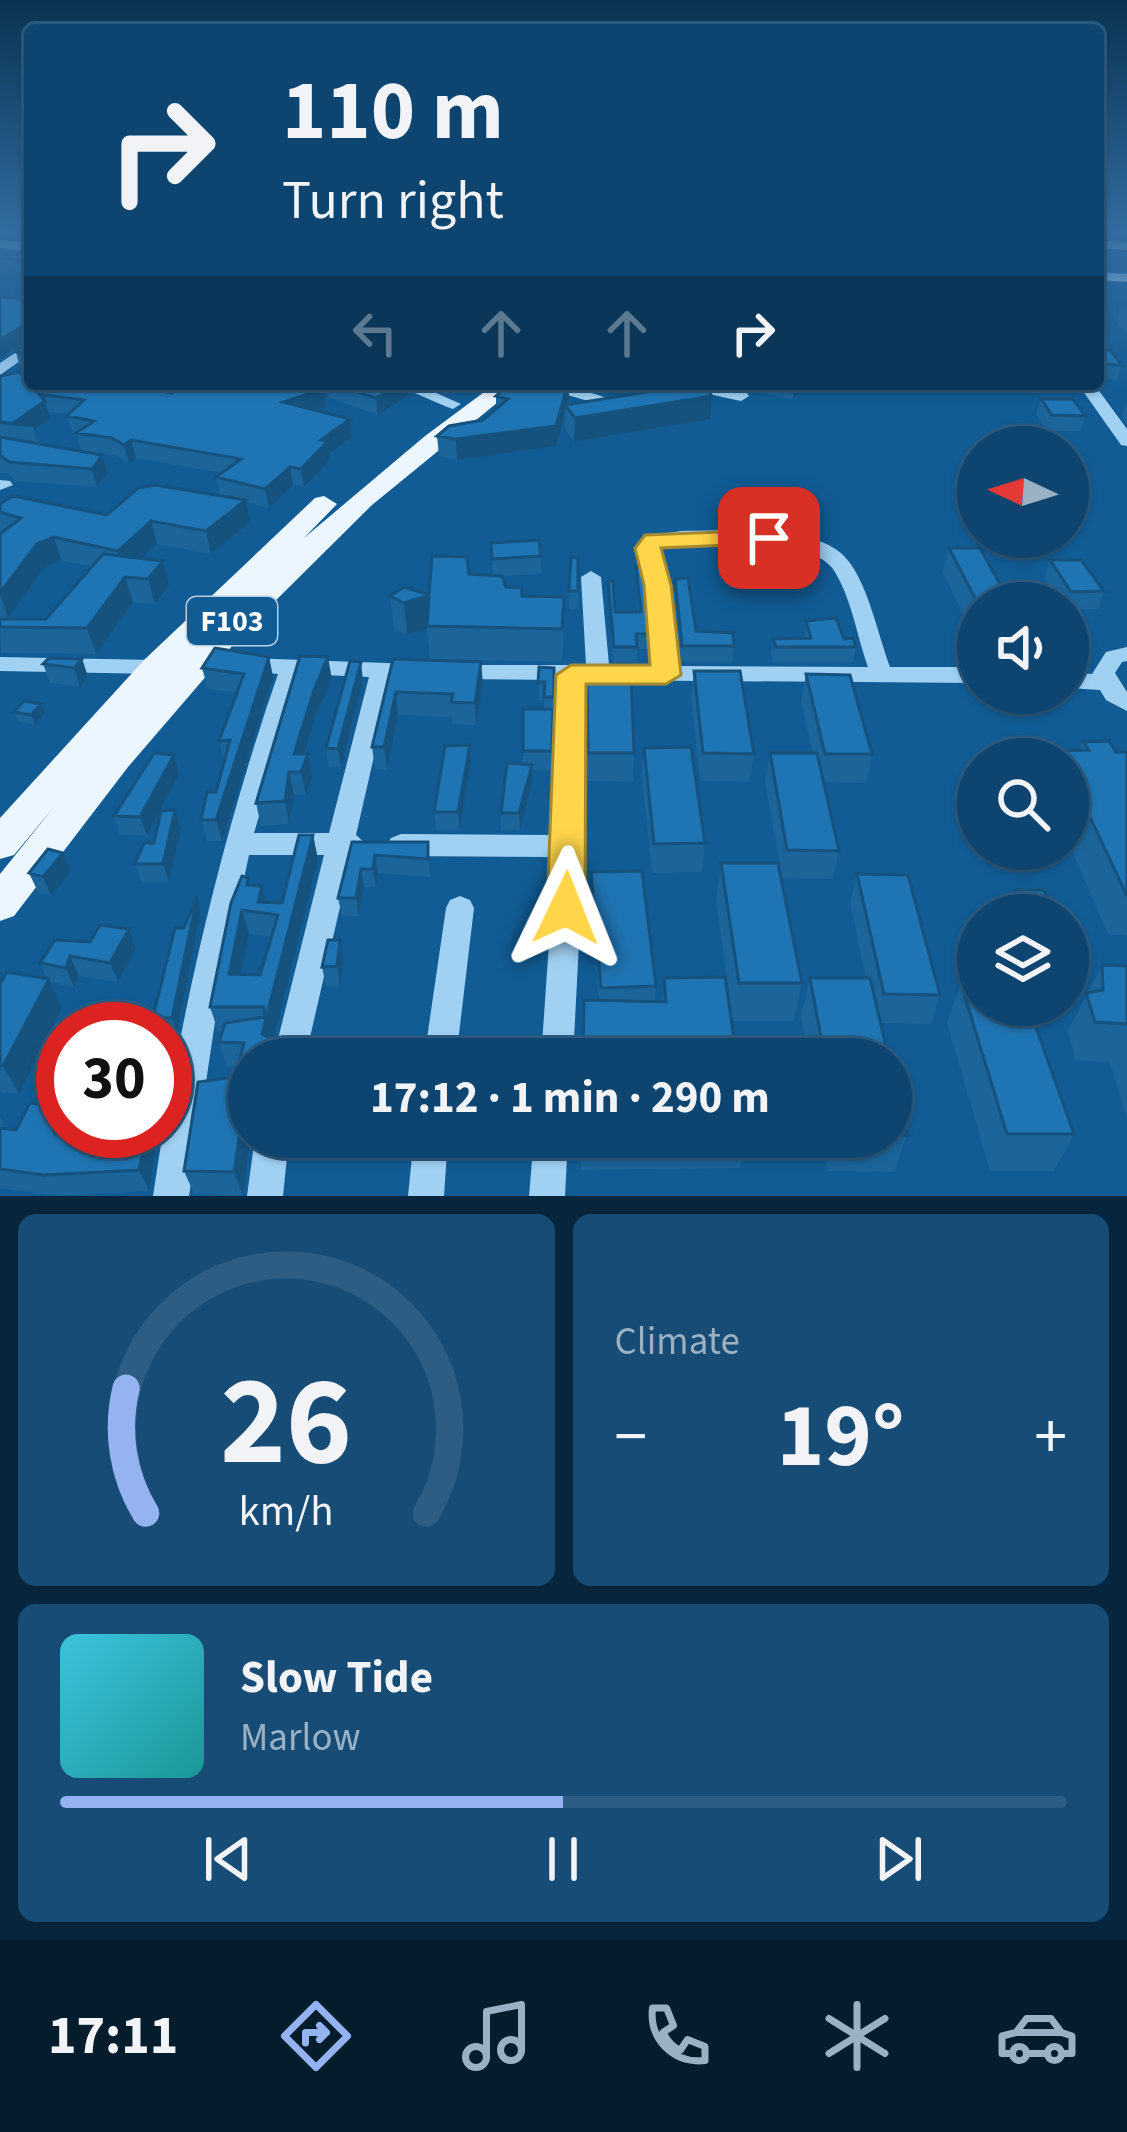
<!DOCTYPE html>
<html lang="en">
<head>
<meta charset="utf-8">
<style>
  :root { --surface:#0d4570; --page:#164c75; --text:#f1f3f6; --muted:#9ab1c3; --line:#2d5d83; --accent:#95b2f1 }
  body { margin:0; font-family:"Source Sans 3",sans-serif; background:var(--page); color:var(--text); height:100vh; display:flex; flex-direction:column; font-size:45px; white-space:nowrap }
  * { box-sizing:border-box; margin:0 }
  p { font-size:39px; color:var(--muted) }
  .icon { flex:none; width:66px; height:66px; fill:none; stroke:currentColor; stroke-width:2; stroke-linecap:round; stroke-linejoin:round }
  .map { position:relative; height:1196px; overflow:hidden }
  .panel { display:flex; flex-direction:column; gap:18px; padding:18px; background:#07263e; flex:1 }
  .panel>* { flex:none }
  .top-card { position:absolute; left:24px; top:24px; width:1080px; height:366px; border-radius:12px; box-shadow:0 3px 9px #0004,0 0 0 3px var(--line); background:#0d4570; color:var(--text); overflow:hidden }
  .needle { width:78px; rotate:274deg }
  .controls { position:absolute; left:957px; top:426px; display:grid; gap:24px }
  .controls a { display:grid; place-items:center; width:132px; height:132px; border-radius:50%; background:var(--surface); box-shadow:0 3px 9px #0004,0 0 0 3px var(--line); font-size:60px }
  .speed { position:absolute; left:36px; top:1002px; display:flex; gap:24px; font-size:60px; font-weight:700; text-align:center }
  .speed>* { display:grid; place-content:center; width:156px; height:156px; border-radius:50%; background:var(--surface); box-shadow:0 3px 9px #0004,0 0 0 3px var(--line); line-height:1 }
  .speed .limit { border:18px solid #d22; background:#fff; color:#111 }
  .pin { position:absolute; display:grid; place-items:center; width:102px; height:102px; color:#fff; margin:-51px; border-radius:24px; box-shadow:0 6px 18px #0006 }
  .me { position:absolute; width:132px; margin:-66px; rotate:2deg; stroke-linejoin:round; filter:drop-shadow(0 0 9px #0008) }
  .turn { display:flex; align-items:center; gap:42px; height:252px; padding:0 60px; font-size:54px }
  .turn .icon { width:156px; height:156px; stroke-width:2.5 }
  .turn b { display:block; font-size:84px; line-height:102px }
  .lanes { display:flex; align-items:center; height:114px; padding:0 60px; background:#0003; justify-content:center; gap:60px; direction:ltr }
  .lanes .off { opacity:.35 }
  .big { font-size:90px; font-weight:700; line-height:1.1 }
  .panel .widget { flex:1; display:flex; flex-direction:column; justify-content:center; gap:18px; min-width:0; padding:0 42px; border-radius:18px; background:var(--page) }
  .panel .dial { align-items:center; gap:0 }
  .dial svg { height:312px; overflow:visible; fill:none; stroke:var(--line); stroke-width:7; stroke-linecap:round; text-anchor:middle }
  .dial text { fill:var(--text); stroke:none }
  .song { display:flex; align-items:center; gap:36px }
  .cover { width:144px; height:144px; border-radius:18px; background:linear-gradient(135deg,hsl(190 70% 55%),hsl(180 70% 35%)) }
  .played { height:12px; border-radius:6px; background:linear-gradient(90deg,var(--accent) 50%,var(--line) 50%) }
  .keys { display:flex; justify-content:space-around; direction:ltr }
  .heat { display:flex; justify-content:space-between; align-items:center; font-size:66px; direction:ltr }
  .panel .tiles { flex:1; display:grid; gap:18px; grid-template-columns:1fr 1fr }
  .widget:last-child { grid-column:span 2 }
  .trip { position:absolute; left:228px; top:1038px; width:684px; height:120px; border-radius:60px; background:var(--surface); box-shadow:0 3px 9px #0004,0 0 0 3px var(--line); font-weight:700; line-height:120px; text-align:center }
  .menu { display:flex; height:192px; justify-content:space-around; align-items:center; background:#051c2d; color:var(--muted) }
  .menu .icon { width:84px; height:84px }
  .menu .current { color:var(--accent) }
  .menu b { font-size:54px; color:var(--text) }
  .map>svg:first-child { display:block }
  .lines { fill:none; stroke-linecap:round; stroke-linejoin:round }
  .minor { fill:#a0d1f3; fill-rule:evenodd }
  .major { fill:#ecf6ff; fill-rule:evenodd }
  .wall { fill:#1b659b; fill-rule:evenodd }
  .shaded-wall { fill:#16527e }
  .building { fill:#1f75b4; stroke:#16527e; stroke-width:3; fill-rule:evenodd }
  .route { fill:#ffd54a; stroke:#a68a30; stroke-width:3 }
  .labels { text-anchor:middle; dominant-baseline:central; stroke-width:12; stroke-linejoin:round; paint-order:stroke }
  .shield { fill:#115c95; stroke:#b8cedf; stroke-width:3 }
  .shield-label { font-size:30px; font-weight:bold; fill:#fff }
</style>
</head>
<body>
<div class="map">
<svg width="1127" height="1196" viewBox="0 0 1127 1196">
  <rect width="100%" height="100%" fill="#115c95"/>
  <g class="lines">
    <path class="minor" d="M0,240L30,243V251L0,248Z
      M1098,240L1127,242V250L1098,248Z
      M1098,272L1127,274V282L1098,280Z
      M30,343V354L0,375V363Z
      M394,384H416L461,404L453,409L447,407Z
      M557,384H573V387L632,406L624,411L560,393Z
      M674,384H705L747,393L749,396L741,401L676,387Z
      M1078,384H1094L1127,429V446L1121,445Z
      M0,480L10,481L13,485L0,490Z
      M681,531C723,531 814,524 844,556C867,579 878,635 890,667H978V683L582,680L583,865L573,1059H541L555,857L401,856L391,852L387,845L391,838L401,834L556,835L559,680L457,679L446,672L457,665H586L581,577L591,571L601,577L609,665L654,666L648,585L638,548L655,535ZM671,543C708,540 812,538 833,569C851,596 857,636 868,667L677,666L668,585L658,549Z
      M1127,647V661L1122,662L1115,673L1127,692V711L1106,700L1100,690L1068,688V672L1092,674L1106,652Z
      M0,657L155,660L166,667L155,674L0,671Z
      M247,658L413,664L424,671L413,678H392L356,835L366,844L362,851L352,855L305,1059H273L324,855H249L219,995L189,1196H153C179,1021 219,844 278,674L239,670L236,665L239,660ZM301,674L369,677L329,833H254Z
      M460,896L470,900L474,908L456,1059H424L446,908L450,900Z
      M255,1137H289L283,1196H247Z
      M414,1137H448L444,1196H408Z
      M534,1137H568L565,1196H529Z"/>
    <path class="major" d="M495,384H520L372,505L245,631L128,767L14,916L0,921V874L54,807L14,855L0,859V818L144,660L315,498L324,496L337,504L304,538L425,436Z"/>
  </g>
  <path class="wall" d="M0,232H30V273L0,270V254L30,255V239L0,236V239Z
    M30,301V369L20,368L16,352L29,339Z
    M1120,308H1127V334L1116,322Z
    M1098,350L1122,365L1117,380L1098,379Z
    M0,376L38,393L156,390L137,384H317L324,389L326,407L315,410L350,419L352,437L330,453L331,459L304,487L293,485L269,508L247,502L251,522L211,554L157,544L141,558L163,561L169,586L155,604L133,602L96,654L1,653L0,619H46L92,567L61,560L45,567L8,618H0V534L2,533H0V504L107,515L220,495L216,477L222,473L136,458L129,463L117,456L81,450L77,434L72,433L67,416L69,414L48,412L50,418L35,429L39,444L102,455L108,473L97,487L15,481L8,473H0Z
    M326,384H408L409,395L378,415L328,397Z
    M569,384L568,405L710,419L574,442L565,429V415L556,446L457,460L439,456L437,436L483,420L496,409V396Z
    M726,384H803L793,400Z
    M1041,399L1085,416L1080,431H1047L1036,414Z
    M1127,402V424L1122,415Z
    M491,543L541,556V574L501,576L506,587L523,596L564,629L562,662L430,659L427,629L407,635L394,629L390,596L429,595L469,574L493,575Z
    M949,548L1002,588L978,603V631L971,630L943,573Z
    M1050,560L1104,591L1098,609L1068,610V603H1061L1044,578Z
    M636,567L649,634L648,649H637L636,662H613L608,581L615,612H638Z
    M675,579L696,631L734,646L732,662H681L674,594Z
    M569,591H578V609H569Z
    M806,621L844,639L856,647L853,662H773L771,654L773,639L804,638Z
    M269,657L273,677L222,841H207L201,820L216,792L224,760L219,741L237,693L208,689L202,668Z
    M82,659L88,677L80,687L50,683L43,664Z
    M393,659L483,684L476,725L453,724L452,717L398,715L387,770L375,769L372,747Z
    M554,668L552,770H532V782L520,830H501V813L523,764V709H544V700H539L538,682Z
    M587,670L634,753L633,782L587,781Z
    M694,671L754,754L749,782L700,781L691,698Z
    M806,674L872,754L866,783L823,782L839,851L833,879L782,878L765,781L770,753H813L801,702Z
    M332,679L317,712L305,754L312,777L306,795L294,794L289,824L261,826L256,803Z
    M363,680L341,767H329L326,748Z
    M14,712L45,713L35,725L18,721Z
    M1083,742L1116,752H1127V936L1108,934L1068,842V759H1057L1059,751H1080Z
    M470,745L471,762L460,830H436L434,812Z
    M644,748L705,843L702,872L652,873L642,776Z
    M174,755L179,774L147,836L120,835L114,816Z
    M973,808H978V849H1000L995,862L979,861L966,827Z
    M175,810L181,828L169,882H141L135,864L154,843Z
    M313,835L318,860L273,1039L249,1059L243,1195L194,1194L184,1171L235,1077L238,1067L227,1066L219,1042L222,1031H218L210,1007L248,878L250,886L266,902L282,903ZM249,934L271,937L260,975H241Z
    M352,842H428L430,877L378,873L376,887H364L359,916H342L338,898Z
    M63,853L71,872L51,896L38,892L29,873Z
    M721,863L802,983L794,1021H733L716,901Z
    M591,872L656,986L655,1001L662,1002L664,978L737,1059L599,1000L591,901Z
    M857,874L940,995L931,1024L881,1023L889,1059H809L801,1016L810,978H866L850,903Z
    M1015,890L1054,915H1010L1008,910Z
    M197,896L201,911L177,1032H165V1029H158L153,1017Z
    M129,929L136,949L118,982L79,976L74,987L50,982L62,1008L19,1094L2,1093L0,1090V984L47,979L40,963L90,942Z
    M340,940L344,959L340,986H326L322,967Z
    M1102,965L1127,966V1118L1110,1063L1076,1060L1068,1031Z
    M961,984L1074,1134L1054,1171H990L947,1022Z
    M63,1047V1101L48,1094L38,1075Z
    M891,1067L907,1135L894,1172L828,1171L822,1137H891Z
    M0,1117L4,1125L3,1128L77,1134H94L95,1131H159L149,1191L56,1196L0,1188Z
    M582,1137H746L740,1168L581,1170Z"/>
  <path class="shaded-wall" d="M26,324L30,339L0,358V340Z
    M400,384H408L409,395L378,415L376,398Z
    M569,384V400L567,408L565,405V415L556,446L457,460L456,439Z
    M795,384H803L793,400Z
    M324,389L326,407L286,419L283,402Z
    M712,396L710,419L574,442L575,418Z
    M45,401L50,418L35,429L38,444L33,426L13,423Z
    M350,419L352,437L330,453L331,459L304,487L301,469L321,440Z
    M131,440L136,458L129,463L124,445Z
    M102,455L108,473L97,487L92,469Z
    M290,467L293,485L269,508L265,489Z
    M246,500L251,522L211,554L206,531Z
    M151,521L157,544L124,574L118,551Z
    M54,537L61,560L45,567L8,618L0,593L37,544Z
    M163,561L169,586L155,604L148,579Z
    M125,577L133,602L96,654L87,628Z
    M429,595L427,629L407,635L404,603Z
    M269,657L273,677L222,841L216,820Z
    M328,657L332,679L317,712L299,772L294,754L314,690Z
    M82,659L88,677L80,687L74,668Z
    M361,662L363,680L341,767L338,749Z
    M481,662L483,684L476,725L475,703Z
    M396,692L398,715L387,770L384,747Z
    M41,704L45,713L35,725L31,715Z
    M470,745L471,762L460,830L458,812Z
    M308,754L312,777L306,795L301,772Z
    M174,755L179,774L147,836L140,817Z
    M532,765V782L520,830L519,813Z
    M289,772L294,794L289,824L285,801Z
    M175,810L181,828L169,882L163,864Z
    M313,835L318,860L269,1058L262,1034Z
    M63,853L71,872L51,896L43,877Z
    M375,855L378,873L376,887L373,869Z
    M361,869L364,887L359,916L356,898Z
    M262,886L268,910L258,902Z
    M197,896L201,911L177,1032L172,1018Z
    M242,910L249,934L236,998L229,974Z
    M129,929L136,949L118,982L110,963Z
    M340,940L344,959L340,986L337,966Z
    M70,956L79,976L74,987L66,968Z
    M49,979L62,1008L19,1094L3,1066Z
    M145,1011L152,1029H138Z
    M165,1038L172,1056L165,1099Z
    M274,1040L279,1059H269Z
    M63,1072V1098L56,1084Z
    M249,1111L250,1137L243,1195L234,1172L243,1113Z
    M63,1119V1131H78L67,1156L55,1134Z
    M147,1131H159L149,1191L139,1170Z"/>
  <path class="building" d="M30,232V261L0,257V254L30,255Z
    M0,296L30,301V354L16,352L30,339L26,324L0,340Z
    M1098,350H1110L1122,365L1098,364Z
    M20,372L38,393L49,384H118L172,393L182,384H317L324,389L283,402L350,419L321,440L328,441L301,469L290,467L265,489L216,477L241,459L131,440L124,445L112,438L76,433L94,421L67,416L84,400L39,394L45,401L13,423L33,426L0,422V376Z
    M333,384H400L376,398Z
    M510,384H568L556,426L456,439L437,436L449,426L483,420L508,399L496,396Z
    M696,384H701L712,396L575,418L565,405Z
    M1041,399H1073L1085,416L1052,415Z
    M0,437L102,455L92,469L9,462L0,455Z
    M155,485L246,500L206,531L151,521L118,551L54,537L37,544L0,593V534L21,518L0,512V504L13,496L107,515L138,488Z
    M539,540L541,556L492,559L491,543Z
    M949,548H980L1002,588L1045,590L1051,603L978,604Z
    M103,554L163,561L148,579L125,577L87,628L0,627V619H46Z
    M432,556L467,557L469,574L502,576L506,587L522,588V596L564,597L562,629L427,626L429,595L404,603L390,596L404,587L429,595Z
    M571,557L578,558V591H569Z
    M1050,560H1081L1104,591L1071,592Z
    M636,567L644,571L649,634H636L637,647H614L608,581H613L615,612H641Z
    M688,578L696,631L733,633L734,646H682L675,579Z
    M836,618L844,639L853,638L856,647H776L773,639L811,638L806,621Z
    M215,648L269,657L216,820H201L207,792H216L230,740L219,741L244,674L202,668Z
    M300,656L328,657L314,690L294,754H308L301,772H289L285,801L256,803Z
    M49,658L82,659L74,668L43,664Z
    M393,659L481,662L475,703L451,702L453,694L396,692L384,747H372Z
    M350,661L361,662L338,749L326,748Z
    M539,667L554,668V697H544L545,682H538Z
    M587,670L631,671L634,753H588Z
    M694,671H740L754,754L703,753Z
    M806,674L850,675L872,754H825Z
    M24,701L41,704L31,715L14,712Z
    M523,709H553L552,751H523Z
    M1109,741L1116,752H1127V896L1068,770V759H1063L1059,751L1089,750L1083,742Z
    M470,745L458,812H434L445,746Z
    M691,747L705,843L654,844L644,748Z
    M154,753L174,755L140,817L114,816Z
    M770,753H817L839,851L787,850Z
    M507,763L532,765L519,813H501Z
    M175,810L163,864H135L144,843H154L161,811Z
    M299,835H313L262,1034L274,1040L269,1059H249V1111L243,1113L234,1172L184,1171L198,1082L235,1077L244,1043L219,1042L225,1023L265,1017L264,1007H210L231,903L242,876L248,878L247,885L262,886L258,902L282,903ZM242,910L278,915L260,975L229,974Z
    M352,842H428V859L375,855L373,869H361L356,898H338Z
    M48,849L63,853L43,877L29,873Z
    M721,863H778L802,983H739Z
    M642,871L656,986L601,988L591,872Z
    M857,874L908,875L940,995L884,994Z
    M1015,890H1044L1054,915H1024Z
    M197,896L172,1018L153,1017L175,928H184Z
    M100,925L129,929L110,963L70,956L66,968L40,963L55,940L90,942Z
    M328,940H340L337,966L322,967Z
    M1102,965L1127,966V1024L1095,1022L1086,993L1103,990Z
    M7,972L49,979L3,1066H0V984Z
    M725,977L737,1059H583L584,1000L666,1002L664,978Z
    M810,978H870L889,1059H825Z
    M961,984H978V1005H1028L1074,1134H1007Z
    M114,1010L145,1011L138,1029H107Z
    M54,1044L63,1047V1072L56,1084L38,1075Z
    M891,1067L907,1135H891Z
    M30,1103L63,1106V1119L55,1134H94L95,1131H147L139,1170L44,1175L0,1169V1128L16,1130Z"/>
  <linearGradient id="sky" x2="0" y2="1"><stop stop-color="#093352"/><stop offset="0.58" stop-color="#326ca0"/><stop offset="1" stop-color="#326ca0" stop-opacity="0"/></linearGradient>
  <rect width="1127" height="399" fill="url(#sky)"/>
  <path class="route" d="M769,530L781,538L778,543L661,548L671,585L681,675L666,684H586L585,908L579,918L566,923L553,918L547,908L556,675L571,665H650L644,585L635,548L645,535Z"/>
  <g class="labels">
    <rect class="shield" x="187" y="597" width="90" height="48" rx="9"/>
    <g class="shield-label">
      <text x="232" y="621">F103</text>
    </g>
  </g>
</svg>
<div class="controls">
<a><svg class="needle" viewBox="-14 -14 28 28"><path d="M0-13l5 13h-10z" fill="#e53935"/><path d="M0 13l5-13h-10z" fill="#9ab1c3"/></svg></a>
<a><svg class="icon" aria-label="sound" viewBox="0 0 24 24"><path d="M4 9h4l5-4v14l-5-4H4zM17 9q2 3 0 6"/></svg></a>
<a><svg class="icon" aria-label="search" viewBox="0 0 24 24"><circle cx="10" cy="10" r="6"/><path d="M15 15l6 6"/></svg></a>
<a><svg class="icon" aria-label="layers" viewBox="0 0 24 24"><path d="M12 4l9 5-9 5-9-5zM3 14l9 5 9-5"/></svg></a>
</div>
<div class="speed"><div class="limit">30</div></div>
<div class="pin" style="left:769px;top:538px;background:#d93025"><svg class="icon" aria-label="arrive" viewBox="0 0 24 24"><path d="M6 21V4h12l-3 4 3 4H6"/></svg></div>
<svg class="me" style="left:566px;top:908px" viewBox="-20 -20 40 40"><path d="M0-17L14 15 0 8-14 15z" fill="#ffd54a" stroke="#fff" stroke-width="4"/></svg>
<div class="trip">17:12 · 1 min · 290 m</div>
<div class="top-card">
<div class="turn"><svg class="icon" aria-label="right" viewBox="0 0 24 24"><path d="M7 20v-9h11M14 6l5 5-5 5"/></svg><div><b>110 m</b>Turn right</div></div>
<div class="lanes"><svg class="icon off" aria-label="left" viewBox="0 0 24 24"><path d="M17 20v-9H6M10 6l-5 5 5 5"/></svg><svg class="icon off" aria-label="ahead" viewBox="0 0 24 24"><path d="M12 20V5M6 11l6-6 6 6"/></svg><svg class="icon off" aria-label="ahead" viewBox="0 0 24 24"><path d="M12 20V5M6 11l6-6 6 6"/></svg><svg class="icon" aria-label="right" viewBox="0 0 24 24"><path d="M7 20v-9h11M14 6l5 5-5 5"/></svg></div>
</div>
</div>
<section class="panel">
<div class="tiles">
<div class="widget dial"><svg viewBox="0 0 100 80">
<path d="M14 69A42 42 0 1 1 86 69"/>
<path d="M14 69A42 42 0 0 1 9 37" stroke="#95b2f1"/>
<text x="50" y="56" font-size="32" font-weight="700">26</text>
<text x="50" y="72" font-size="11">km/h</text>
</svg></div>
<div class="widget"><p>Climate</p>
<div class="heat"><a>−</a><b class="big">19°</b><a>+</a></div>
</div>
<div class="widget">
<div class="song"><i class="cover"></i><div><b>Slow Tide</b><p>Marlow</p></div></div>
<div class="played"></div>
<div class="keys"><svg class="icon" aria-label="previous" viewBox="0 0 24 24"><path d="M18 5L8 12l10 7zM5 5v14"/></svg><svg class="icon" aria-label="pause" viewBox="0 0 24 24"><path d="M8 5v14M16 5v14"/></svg><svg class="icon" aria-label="next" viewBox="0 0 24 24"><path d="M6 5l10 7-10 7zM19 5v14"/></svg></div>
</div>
</div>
</section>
<nav class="menu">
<b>17:11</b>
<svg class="icon current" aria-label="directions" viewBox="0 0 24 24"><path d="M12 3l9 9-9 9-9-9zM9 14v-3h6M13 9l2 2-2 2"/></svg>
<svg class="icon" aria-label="music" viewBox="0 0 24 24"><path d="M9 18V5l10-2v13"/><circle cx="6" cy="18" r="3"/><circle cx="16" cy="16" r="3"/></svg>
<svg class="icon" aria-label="phone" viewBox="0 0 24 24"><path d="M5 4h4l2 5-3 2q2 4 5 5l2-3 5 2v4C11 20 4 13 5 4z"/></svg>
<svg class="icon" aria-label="climate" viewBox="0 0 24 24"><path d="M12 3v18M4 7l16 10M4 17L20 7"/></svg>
<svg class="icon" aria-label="car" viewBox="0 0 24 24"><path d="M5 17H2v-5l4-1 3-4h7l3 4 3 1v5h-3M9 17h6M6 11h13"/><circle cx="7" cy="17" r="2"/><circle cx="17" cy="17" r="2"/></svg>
</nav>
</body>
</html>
